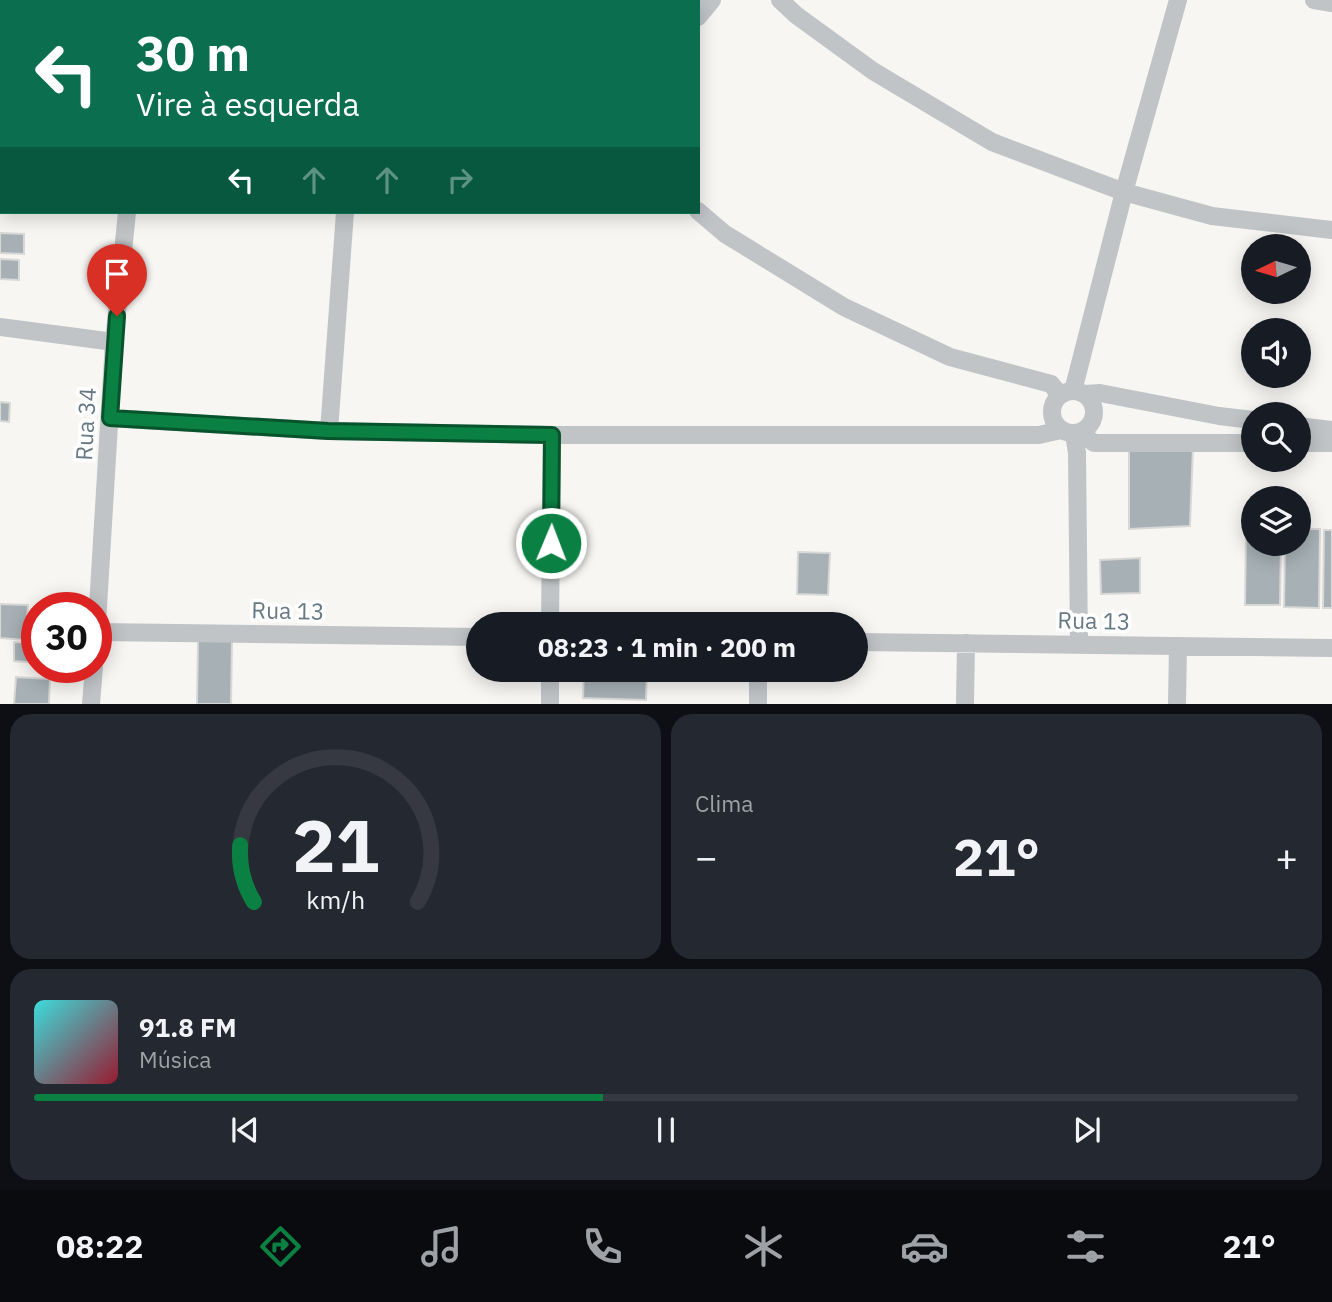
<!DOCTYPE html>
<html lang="pt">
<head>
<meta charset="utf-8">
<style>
  :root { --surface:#171b24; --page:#242831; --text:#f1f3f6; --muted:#9ea1a6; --line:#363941; --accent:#0b8043 }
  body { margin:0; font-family:"IBM Plex Sans",sans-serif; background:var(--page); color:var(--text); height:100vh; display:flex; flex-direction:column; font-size:26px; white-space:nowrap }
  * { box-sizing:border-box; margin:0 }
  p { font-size:23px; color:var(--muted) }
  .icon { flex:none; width:38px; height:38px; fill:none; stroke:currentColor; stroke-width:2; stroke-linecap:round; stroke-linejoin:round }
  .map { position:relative; height:704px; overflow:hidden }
  .details { display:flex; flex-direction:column; gap:10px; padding:10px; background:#0d0f14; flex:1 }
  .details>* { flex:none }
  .banner { position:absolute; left:0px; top:0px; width:700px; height:214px; box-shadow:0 4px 18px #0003; background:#0b6e4f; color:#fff; overflow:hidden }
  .needle { width:46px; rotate:265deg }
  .tools { position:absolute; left:1241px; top:234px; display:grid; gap:14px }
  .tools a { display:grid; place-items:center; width:70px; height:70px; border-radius:50%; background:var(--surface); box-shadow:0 4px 18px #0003; font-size:35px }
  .speed { position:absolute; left:21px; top:592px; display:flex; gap:14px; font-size:35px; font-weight:700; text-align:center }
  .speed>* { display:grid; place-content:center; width:91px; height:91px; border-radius:50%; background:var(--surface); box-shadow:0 4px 18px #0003; line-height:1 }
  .speed .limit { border:10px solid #d22; background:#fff; color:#111 }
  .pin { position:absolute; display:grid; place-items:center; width:60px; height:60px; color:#fff; margin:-72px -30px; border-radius:50% 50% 50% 0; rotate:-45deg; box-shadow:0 0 7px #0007 }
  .pin .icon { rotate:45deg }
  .me { position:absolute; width:77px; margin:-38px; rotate:1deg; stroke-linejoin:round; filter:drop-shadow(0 0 5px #0008) }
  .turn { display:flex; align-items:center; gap:24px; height:147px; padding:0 21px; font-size:32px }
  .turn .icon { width:91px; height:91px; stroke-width:2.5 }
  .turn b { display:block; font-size:49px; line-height:60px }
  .lanes { display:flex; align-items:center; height:66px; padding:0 21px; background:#0003; justify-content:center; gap:35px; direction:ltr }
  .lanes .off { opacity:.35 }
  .big { font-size:52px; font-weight:700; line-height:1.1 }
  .details .tile { flex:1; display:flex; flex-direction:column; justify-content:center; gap:10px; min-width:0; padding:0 24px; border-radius:21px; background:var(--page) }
  .details .dial { align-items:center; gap:0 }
  .dial svg { height:182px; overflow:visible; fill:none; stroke:var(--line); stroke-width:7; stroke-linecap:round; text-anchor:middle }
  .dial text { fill:var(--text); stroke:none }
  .song { display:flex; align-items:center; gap:21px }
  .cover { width:84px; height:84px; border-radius:10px; background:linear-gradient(135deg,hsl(180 70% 55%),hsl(350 70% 35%)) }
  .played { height:7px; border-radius:4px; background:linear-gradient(90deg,var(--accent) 45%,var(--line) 45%) }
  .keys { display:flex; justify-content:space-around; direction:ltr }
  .heat { display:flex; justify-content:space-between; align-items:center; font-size:38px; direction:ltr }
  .details .tiles { flex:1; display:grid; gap:10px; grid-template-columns:1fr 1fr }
  .tile:last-child { grid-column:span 2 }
  .trip { position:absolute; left:466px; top:612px; width:402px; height:70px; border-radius:35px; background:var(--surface); box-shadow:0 4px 18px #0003; font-weight:700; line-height:70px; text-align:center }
  .menu { display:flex; height:112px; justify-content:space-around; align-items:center; background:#090b0e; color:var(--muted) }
  .menu .icon { width:49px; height:49px }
  .menu .active { color:var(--accent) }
  .menu b { font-size:32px; color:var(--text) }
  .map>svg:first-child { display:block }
  .building { fill:#a6b0b5; stroke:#d8d8d6; stroke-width:2 }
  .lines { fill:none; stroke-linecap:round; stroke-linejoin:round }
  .minor { stroke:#c0c4c7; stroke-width:18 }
  .route-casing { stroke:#07532c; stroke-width:18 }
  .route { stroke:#0b8043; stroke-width:12 }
  .labels { text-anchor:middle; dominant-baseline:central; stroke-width:7; stroke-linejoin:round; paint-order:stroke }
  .street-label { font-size:23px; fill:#667984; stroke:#fff }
</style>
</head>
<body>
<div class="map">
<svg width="1332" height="704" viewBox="0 0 1332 704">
  <rect width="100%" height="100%" fill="#f7f6f3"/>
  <path class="building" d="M0,233L24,234V254L0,253Z
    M0,259L19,260V280L0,279Z
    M0,402L10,403L9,422L0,421Z
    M1193,447L1190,526L1129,529V450Z
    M1246,527H1253V544H1281L1280,605H1245Z
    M1298,529H1320L1319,608L1284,607L1285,544H1298Z
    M1324,530H1332V608H1323Z
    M798,552L830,553L828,595L797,594Z
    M1140,558V593L1101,594L1100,560Z
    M0,604L28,605L26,640L0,638Z
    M198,640L232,641L231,704H197Z
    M14,642L37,643V663L14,661Z
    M584,670H647L646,700L583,698Z
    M16,677L50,679L49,704H14Z"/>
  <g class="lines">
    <path class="minor" d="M492,0L493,2
      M780,0L796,15L873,71L992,142L1124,192L1212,216L1332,230
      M1314,0L1332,3
      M147,2V0
      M360,2V0
      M698,17L712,0
      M698,211L725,234L844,307L950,357L1051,384L1060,395
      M0,327L114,342
      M1052 412a21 21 0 1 1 42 0a21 21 0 1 1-42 0Z
      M1073,391L1124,192L1178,0
      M1085,394L1100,393L1219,416L1253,420
      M110,418L329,431L552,435H1039L1061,430
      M1298,426L1332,430
      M329,431L345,212
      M1080,432L1094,443H1253
      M1074,434L1077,453L1079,644
      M1298,443H1332
      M550,625L552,435
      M97,632L478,637
      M96,640L114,342L127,212
      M856,642L1332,648
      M91,704L94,667
      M550,704V670
      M758,704V670
      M965,704L966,643
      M1177,704L1178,646"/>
  </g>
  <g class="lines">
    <defs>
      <path id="route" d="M117,316L110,418L328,431L552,435L551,543"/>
    </defs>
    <use href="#route" class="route-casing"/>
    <use href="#route" class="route"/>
  </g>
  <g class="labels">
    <g class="street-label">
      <text transform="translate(85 424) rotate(-87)">Rua 34</text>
      <text transform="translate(288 610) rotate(1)">Rua 13</text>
      <text transform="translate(1094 620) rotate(1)">Rua 13</text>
    </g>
  </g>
</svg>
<div class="tools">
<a><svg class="needle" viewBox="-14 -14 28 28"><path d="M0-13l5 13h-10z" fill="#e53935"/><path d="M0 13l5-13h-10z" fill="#9ea1a6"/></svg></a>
<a><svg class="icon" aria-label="sound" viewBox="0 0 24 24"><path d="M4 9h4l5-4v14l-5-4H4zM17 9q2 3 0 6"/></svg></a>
<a><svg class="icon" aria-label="search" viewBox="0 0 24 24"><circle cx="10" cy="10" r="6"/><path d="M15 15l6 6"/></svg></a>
<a><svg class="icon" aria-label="layers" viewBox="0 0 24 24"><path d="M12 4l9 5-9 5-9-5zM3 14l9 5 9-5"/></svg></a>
</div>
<div class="speed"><div class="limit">30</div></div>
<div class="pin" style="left:117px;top:316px;background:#d93025"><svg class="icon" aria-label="arrive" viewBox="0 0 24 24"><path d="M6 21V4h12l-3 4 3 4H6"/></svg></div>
<svg class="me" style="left:551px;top:543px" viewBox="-20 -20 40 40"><circle r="17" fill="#0b8043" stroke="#fff" stroke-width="3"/><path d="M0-11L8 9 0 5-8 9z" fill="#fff"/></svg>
<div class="trip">08:23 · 1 min · 200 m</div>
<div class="banner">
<div class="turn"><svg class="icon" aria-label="left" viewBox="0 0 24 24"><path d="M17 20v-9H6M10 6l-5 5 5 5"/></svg><div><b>30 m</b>Vire à esquerda</div></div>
<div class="lanes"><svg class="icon" aria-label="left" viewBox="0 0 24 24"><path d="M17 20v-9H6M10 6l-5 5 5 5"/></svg><svg class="icon off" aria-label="ahead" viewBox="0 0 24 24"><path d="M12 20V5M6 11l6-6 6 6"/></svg><svg class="icon off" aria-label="ahead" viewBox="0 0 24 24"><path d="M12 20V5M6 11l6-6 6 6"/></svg><svg class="icon off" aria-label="right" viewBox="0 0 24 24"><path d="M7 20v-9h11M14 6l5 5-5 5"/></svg></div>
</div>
</div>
<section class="details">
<div class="tiles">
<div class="tile dial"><svg viewBox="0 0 100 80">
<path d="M14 69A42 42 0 1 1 86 69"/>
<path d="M14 69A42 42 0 0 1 8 44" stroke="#0b8043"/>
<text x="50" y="56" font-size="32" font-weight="700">21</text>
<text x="50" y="72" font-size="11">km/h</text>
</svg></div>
<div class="tile"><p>Clima</p>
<div class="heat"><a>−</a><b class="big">21°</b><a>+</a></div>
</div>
<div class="tile">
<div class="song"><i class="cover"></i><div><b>91.8 FM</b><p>Música</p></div></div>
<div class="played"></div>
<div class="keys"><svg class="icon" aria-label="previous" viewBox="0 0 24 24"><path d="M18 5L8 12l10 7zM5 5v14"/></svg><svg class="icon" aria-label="pause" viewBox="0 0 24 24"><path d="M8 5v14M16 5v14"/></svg><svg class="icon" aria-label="next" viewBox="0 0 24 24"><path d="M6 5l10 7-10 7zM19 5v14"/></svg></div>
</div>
</div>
</section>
<nav class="menu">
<b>08:22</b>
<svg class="icon active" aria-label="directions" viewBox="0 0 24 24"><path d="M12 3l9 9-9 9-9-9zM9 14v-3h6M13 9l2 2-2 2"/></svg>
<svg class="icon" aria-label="music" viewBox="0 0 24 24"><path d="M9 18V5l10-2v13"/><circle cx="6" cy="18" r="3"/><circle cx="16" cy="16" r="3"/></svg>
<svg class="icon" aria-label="phone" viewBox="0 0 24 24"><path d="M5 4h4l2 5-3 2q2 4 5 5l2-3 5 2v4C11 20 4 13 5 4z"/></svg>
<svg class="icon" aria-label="climate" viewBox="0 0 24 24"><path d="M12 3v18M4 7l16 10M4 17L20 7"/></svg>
<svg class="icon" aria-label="car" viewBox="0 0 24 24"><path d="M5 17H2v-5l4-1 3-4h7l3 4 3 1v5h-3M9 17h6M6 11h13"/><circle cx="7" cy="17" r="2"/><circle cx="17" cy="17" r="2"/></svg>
<svg class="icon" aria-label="filters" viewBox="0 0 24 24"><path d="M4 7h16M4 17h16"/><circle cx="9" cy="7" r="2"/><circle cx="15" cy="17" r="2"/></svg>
<b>21°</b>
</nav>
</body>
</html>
